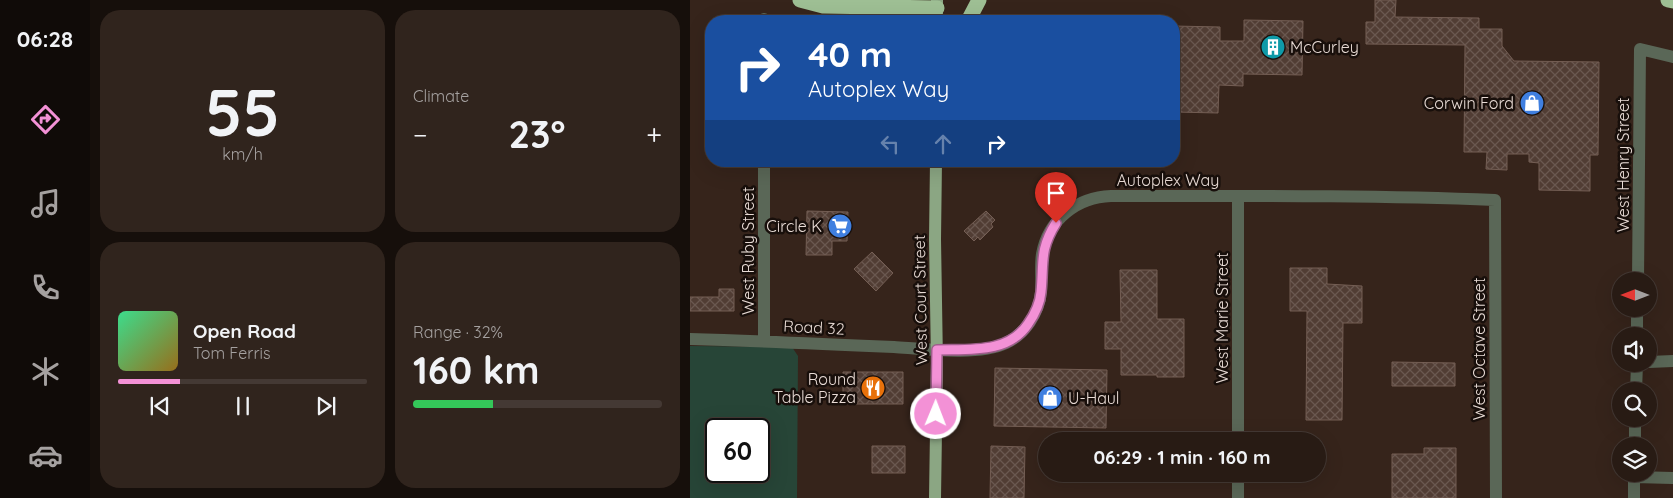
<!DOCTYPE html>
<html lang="en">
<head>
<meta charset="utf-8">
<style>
  :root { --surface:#281b14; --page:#30241d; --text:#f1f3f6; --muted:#a5a1a0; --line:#443934; --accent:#f391d6 }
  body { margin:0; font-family:Quicksand,sans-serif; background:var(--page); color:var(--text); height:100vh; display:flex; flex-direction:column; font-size:19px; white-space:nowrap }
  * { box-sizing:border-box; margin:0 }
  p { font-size:16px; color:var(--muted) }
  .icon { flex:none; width:28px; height:28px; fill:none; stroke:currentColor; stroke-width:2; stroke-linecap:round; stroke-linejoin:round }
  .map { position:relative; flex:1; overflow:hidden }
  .side { display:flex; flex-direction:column; gap:10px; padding:10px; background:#160f0b; width:600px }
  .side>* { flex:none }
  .hud { position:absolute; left:15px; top:15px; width:475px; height:152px; border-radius:20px; box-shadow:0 5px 20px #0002,0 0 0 1px var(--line); background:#1a4fa0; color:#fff; overflow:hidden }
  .needle { width:32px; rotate:270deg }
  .controls { position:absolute; left:922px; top:272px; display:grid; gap:10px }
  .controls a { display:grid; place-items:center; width:45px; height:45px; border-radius:50%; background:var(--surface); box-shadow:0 5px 20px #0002,0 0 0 1px var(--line); font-size:25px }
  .speed { position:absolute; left:15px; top:418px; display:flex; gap:10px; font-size:25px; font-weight:700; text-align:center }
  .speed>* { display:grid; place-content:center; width:65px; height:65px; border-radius:50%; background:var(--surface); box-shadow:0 5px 20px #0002,0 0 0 1px var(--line); line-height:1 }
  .speed .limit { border:2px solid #111; border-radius:8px; background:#fff; color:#111 }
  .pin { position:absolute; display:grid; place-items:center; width:42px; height:42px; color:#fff; margin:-51px -21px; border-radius:50% 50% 50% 0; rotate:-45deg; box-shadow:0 0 5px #0007 }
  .pin .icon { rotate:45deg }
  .me { position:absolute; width:55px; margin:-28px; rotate:1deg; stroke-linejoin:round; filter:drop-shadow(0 0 4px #0008) }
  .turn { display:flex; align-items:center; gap:18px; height:105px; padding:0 20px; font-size:22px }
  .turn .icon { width:65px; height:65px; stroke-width:2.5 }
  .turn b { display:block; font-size:35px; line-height:42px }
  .lanes { display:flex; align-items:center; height:48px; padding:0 20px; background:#0003; justify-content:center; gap:25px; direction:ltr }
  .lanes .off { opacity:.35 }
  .big { font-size:38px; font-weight:700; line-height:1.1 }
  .side .card { flex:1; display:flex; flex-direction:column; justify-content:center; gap:8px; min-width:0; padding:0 18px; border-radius:20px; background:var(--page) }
  .side .dial { align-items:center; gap:0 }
  .dial b { font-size:65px; line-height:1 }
  .song { display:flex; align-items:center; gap:15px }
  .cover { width:60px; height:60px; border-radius:8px; background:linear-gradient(135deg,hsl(150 70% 55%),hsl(40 70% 35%)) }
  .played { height:5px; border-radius:2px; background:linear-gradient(90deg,var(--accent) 25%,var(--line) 25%) }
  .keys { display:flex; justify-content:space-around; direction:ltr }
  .heat { display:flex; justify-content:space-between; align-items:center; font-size:28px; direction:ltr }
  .charge { height:8px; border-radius:4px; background:linear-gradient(90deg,#34c759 32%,var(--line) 0) }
  .side .tiles { flex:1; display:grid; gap:10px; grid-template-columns:repeat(2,1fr) }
  .trip { position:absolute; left:348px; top:432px; width:288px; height:50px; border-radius:25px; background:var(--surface); box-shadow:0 5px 20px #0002,0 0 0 1px var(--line); font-weight:700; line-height:50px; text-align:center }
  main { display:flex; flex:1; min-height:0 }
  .tabs { display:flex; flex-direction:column; width:90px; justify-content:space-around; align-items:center; background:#100b08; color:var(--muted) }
  .tabs .icon { width:35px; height:35px }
  .tabs .selected { color:var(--accent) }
  .tabs b { font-size:22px; color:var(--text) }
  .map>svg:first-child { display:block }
  .grass { fill:#274537; fill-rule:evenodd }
  .building { fill:url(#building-cross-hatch); stroke:#745e54 }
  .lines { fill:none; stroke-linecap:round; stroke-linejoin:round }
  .minor { stroke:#5a6757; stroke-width:12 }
  .major { stroke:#8ba683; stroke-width:12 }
  .highway { stroke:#9ebf94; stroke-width:15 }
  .route-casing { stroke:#9e5e8b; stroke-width:12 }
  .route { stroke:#f391d6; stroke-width:9 }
  .labels { text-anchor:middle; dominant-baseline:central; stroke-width:5; stroke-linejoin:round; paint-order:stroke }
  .poi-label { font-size:16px; fill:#e8dbd5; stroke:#180f0b; text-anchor:end }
  .street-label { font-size:16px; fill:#e8dbd5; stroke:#180f0b }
</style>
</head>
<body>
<main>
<nav class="tabs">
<b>06:28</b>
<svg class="icon selected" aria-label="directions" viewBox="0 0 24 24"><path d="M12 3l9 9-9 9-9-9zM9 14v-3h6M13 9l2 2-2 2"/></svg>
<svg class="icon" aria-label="music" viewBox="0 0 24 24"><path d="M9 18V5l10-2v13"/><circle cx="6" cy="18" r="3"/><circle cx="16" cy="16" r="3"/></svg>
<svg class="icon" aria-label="phone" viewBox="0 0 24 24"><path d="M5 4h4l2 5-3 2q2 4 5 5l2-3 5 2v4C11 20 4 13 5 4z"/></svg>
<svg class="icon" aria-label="climate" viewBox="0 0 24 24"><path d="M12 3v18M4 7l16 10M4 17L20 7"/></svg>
<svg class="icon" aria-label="car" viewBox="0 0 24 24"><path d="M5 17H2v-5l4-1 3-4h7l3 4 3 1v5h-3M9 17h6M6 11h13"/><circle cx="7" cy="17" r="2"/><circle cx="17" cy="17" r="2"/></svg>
</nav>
<section class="side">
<div class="tiles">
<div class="card dial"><b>55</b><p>km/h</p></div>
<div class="card"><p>Climate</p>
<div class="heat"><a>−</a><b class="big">23°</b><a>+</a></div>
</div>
<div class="card">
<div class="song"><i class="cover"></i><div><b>Open Road</b><p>Tom Ferris</p></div></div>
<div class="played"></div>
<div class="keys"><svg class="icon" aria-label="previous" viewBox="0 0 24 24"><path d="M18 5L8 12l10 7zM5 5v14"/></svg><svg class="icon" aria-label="pause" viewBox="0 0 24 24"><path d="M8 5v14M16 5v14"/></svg><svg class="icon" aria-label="next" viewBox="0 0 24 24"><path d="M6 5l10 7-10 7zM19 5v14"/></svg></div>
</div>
<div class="card"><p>Range · 32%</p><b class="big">160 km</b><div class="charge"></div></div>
</div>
</section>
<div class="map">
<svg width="983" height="498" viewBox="0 0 983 498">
  <defs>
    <pattern id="building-cross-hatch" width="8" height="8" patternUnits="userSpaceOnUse" patternTransform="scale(1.25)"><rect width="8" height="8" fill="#513d34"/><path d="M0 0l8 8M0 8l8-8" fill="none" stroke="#6a5850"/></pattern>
  </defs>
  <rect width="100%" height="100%" fill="#36241b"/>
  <path class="grass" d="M0,346L102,347L108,356L107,498H0ZM26,429H69V471H26Z"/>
  <path class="building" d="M685,0H706L705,17L789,18V29H812V46L824,61L909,62L908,155H900V191L849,190V163L839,162V154H817V170L796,169L797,152H774L775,45L676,44V22H685Z
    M554,20L613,21L612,75L553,74V86L529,85L528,113L484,112V26L530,27V41H554Z
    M117,211L158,212L157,241H142V255H116Z
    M296,211L305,220L301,224L303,227L290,240L288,237L284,241L274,231Z
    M182,252L203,273L186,291L164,269Z
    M600,268H637V284L672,286V323H653L652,420H616L617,311H600Z
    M430,270H467V319H494V377H467V375H431V349H415V322H431Z
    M29,289H44V311H0V297H29Z
    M702,362L765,363V386H702Z
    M305,368L417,370L416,428L304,426Z
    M153,372H213V404H153Z
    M182,446H215V473H182Z
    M301,446L335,447L334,498H300Z
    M734,448H766V498H702V454H734Z"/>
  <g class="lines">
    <path class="minor" d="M74,19V21
      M74,161V341
      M948,281L950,49L983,57
      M947,336V309
      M0,339C68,341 136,344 204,347C234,349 289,356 316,343C335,334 349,313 351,292C352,280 350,267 352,254C358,220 387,197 421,196C549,196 677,195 805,200L806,498
      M959,362L983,361
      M946,391L947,364
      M548,441V196
      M945,446V419
      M944,477L983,478
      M548,498V474
      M944,498V474"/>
    <path class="major" d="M247,0V21
      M245,498L247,363L245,239L246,161"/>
    <path class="highway" d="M110,0L133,6L247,8
      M978,0L983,1
      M278,21L289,0"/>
  </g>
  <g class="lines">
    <defs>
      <path id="route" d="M246,414L247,350C279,349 318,354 338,324C345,314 350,304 351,292C354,263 349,250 366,223"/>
    </defs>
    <use href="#route" class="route-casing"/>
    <use href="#route" class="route"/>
  </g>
  <defs>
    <symbol id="building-disc" viewBox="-11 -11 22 22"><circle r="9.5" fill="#0f9aa8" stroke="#180f0b"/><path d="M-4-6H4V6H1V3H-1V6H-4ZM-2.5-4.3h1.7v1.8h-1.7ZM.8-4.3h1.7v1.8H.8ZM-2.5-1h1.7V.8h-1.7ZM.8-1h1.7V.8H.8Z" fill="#fff"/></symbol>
    <symbol id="shop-disc" viewBox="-11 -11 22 22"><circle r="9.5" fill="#3f7fe0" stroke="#180f0b"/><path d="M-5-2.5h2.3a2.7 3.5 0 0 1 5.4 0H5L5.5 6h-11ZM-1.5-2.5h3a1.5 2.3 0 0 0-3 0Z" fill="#fff"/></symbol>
    <symbol id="supermarket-disc" viewBox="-11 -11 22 22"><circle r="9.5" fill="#3f7fe0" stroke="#180f0b"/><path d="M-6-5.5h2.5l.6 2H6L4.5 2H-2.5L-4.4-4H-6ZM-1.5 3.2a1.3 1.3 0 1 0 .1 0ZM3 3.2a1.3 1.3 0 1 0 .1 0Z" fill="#fff"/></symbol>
    <symbol id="restaurant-disc" viewBox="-11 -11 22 22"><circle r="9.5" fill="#e8710a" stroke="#180f0b"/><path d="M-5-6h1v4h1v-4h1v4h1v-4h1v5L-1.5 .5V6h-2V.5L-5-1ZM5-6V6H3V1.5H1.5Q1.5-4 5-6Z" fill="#fff"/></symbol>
  </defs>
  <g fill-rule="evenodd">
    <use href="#building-disc" x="569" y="33" width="28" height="28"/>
    <use href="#shop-disc" x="828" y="89" width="28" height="28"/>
    <use href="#supermarket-disc" x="136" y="212" width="28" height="28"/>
    <use href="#restaurant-disc" x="169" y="374" width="28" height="28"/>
    <use href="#shop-disc" x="346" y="384" width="28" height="28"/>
  </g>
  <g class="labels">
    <g class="poi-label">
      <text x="600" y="47" text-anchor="start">McCurley</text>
      <text x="824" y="103">Corwin Ford</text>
      <text x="132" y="226">Circle K</text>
      <text x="166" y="379">Round<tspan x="166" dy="18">Table Pizza</tspan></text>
      <text x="378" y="398" text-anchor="start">U-Haul</text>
    </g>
    <g class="street-label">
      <text transform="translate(933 165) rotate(-90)">West Henry Street</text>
      <text x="478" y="180">Autoplex Way</text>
      <text transform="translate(58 251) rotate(-90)">West Ruby Street</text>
      <text transform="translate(230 300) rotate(-91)">West Court Street</text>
      <text transform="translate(532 318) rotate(-90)">West Marie Street</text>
      <text transform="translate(124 327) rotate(3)">Road 32</text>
      <text transform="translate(789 349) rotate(-90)">West Octave Street</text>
    </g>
  </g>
</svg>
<div class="controls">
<a><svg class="needle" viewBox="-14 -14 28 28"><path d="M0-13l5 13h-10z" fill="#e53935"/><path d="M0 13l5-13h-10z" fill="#a5a1a0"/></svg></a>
<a><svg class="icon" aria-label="sound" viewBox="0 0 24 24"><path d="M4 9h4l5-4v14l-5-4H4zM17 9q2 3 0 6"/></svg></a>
<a><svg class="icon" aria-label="search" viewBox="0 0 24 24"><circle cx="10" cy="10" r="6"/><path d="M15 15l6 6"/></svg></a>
<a><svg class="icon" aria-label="layers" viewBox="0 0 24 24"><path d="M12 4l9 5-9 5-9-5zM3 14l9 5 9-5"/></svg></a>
</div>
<div class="speed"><div class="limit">60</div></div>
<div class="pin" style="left:366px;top:223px;background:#d93025"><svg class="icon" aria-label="arrive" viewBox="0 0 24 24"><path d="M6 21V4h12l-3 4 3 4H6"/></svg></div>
<svg class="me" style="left:246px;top:414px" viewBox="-20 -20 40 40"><circle r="17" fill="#f391d6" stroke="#fff" stroke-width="3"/><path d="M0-11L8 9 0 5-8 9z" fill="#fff"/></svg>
<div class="trip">06:29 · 1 min · 160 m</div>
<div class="hud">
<div class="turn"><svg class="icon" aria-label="right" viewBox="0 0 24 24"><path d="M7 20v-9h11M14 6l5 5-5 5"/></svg><div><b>40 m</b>Autoplex Way</div></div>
<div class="lanes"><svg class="icon off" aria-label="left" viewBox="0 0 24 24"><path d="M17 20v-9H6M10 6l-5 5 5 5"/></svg><svg class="icon off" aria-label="ahead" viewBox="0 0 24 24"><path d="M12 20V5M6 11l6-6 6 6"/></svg><svg class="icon" aria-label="right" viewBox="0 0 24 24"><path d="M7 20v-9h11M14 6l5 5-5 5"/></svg></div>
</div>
</div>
</main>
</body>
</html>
